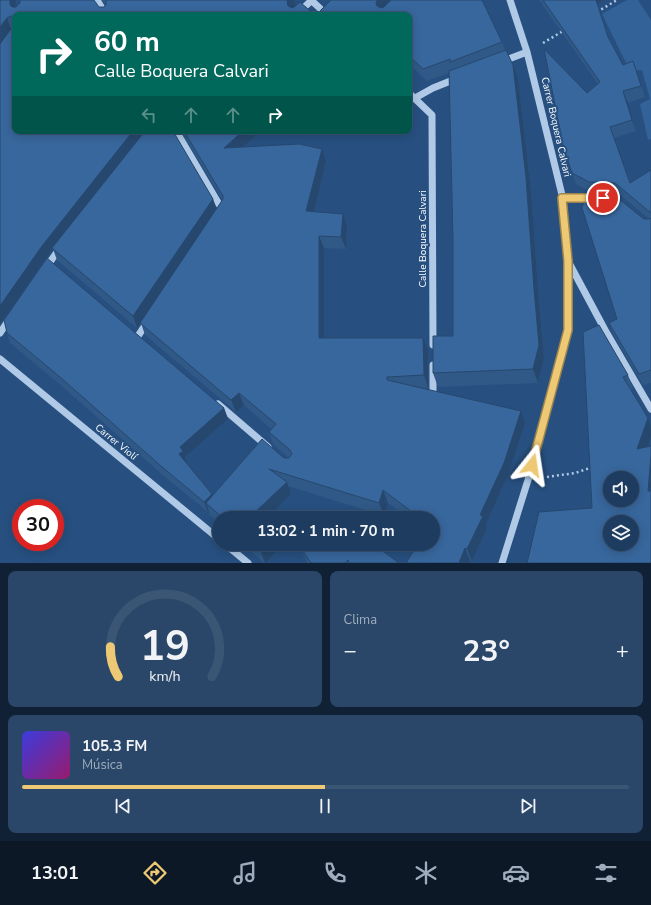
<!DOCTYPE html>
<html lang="es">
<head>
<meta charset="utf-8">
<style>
  :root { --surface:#1d3c60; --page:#2a4769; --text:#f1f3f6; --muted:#a0adbd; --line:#3b5675; --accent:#eec975 }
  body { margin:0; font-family:"Nunito Sans",sans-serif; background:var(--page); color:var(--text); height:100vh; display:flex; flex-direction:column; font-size:15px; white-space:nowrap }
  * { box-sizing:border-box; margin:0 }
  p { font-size:13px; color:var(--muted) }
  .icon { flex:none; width:22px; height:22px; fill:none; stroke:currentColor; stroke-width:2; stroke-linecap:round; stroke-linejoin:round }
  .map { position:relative; height:563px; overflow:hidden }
  .panel { display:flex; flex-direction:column; gap:8px; padding:8px; background:#102135; flex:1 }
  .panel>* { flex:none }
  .guide { position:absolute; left:12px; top:12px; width:400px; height:122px; border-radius:8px; box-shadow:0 2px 10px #0003,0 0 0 1px var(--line); background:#00695c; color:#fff; overflow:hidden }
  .controls { position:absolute; left:603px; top:471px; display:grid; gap:8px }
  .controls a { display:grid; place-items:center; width:36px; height:36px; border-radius:50%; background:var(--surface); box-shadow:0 2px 10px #0003,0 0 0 1px var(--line); font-size:20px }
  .speed { position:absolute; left:12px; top:499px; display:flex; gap:8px; font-size:20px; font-weight:700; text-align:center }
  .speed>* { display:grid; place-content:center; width:52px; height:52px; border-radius:50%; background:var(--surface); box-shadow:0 2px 10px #0003,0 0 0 1px var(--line); line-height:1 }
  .speed .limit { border:6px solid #d22; background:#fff; color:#111 }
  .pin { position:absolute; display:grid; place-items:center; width:34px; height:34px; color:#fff; margin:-17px; border:2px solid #fff; border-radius:50%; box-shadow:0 1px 4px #0007 }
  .me { position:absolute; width:44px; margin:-22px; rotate:15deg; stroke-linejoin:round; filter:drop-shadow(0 0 3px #0008) }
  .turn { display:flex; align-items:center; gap:14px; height:84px; padding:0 16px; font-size:18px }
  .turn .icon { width:52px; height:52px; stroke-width:2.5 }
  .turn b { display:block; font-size:28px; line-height:34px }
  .lanes { display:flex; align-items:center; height:38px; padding:0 16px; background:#0003; justify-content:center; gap:20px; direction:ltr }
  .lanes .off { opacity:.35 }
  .big { font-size:30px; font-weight:700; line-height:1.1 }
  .panel .widget { flex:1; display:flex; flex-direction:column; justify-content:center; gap:6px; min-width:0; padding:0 14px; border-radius:8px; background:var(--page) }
  .panel .dial { align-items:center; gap:0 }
  .dial svg { height:104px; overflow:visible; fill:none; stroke:var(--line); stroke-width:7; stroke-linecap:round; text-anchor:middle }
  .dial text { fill:var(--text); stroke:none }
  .song { display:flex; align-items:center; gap:12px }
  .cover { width:48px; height:48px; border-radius:6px; background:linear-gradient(135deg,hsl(240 70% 55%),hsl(320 70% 35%)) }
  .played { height:4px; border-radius:2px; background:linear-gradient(90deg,var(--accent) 50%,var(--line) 50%) }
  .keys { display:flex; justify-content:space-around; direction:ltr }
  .heat { display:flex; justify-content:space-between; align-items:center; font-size:22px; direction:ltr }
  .panel .tiles { flex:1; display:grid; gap:8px; grid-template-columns:1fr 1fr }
  .widget:last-child { grid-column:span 2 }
  .trip { position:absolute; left:212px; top:511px; width:228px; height:40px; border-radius:20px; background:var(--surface); box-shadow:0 2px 10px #0003,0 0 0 1px var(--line); font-weight:700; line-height:40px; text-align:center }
  .menu { display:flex; height:64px; justify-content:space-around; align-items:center; background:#0c1826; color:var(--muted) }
  .menu .icon { width:28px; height:28px }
  .menu .active { color:var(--accent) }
  .menu b { font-size:18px; color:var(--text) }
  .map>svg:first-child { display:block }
  .green { fill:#326298 }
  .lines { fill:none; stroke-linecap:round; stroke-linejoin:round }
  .path { stroke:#afc9e6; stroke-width:2.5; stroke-dasharray:2 3; stroke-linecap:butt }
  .minor { stroke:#afc9e6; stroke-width:7 }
  .wall { fill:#305987; fill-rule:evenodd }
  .shaded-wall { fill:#27486e }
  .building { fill:#38679d; stroke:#27486e; fill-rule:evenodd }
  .route-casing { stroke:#9b834c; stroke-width:10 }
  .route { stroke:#eec975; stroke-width:7 }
  .labels { text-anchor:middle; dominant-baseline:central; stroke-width:4; stroke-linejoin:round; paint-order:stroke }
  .street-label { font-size:10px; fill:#fff; stroke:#275080 }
</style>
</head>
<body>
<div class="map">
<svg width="651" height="563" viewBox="0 0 651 563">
  <rect width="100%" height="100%" fill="#275080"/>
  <path class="green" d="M627,0H638L651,20V139L648,140L640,104L650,99L642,70L630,71L602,14Z"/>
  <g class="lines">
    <path class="path" d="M597,12L617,0
      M543,43L563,31
      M547,477L575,473L593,467
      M394,518L398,507
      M378,551L381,544"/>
    <path class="minor" d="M97,0L106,15
      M311,0L327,15
      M510,0L527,52L563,199L568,261L605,330L651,409
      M296,15L312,0
      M501,62L527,52
      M409,93L432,115L433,345
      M415,98L433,88L458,78
      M176,131L223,211L221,214
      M563,199L594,198
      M45,269L60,248
      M0,333L10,318
      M138,336L148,321
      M0,359L219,539
      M433,365V395
      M218,404L268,447
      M225,544L248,563
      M502,563L528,480L568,330V262"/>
  </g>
  <path class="wall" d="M0,0L15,7H104L106,5L102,0H294L296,5L315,15H15L213,199L217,210L223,201L181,131H256L255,136L243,147L322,149L326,161L313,212L347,226L346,249L324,248V338L428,350V388H422L525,423L508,475L486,524L487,528L472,561L433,544V518H409L388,503L384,516L288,486L291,494L266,518H219V523L210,515L209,511L208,512L165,477L64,388L10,343L7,333L224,408L228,419L185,457L187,461L186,462L212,496L284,458H289L273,444L269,432L271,429L244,405L236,412L145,335L141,323L137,328L57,260L53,249L46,258Z
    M539,0H604L597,4L609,38L623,65L633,61L645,97L628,103L636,131L614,138L630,183L651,170V383L643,385L613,334L609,323L617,319L591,192L576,184L572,173L587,93L598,84ZM613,194H619L649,219H644Z
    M409,15L502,42L518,79L531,191L539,303L544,359L538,383L438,387L433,373L453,336V239L449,73L427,81L409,64Z
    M583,332L628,375L633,389L630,390L648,447L592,508Z
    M243,544H278L280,547L266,563H264Z
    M301,548L399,563H308L306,561Z"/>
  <path class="shaded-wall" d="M10,0H16L14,17L10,5Z
    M288,0H294L297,7L291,13L288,6L287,1Z
    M377,0H395L380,15L376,3Z
    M596,0H604L597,4Z
    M7,18L11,30L0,45V27Z
    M513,65L518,79L531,191L539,303L544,359L538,383L533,369Z
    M623,91L628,103L636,131L632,120Z
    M133,131H147L52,248L53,249L46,258L0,324V306L42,246Z
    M243,131H256L255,136L229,160L224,148Z
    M322,149L326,161L311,223L306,211Z
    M213,199L217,211L137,328L133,316Z
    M343,214L347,226L346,249L341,237Z
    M319,236L324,248V350L319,338Z
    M423,338L428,350V388L424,375Z
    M239,393L244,405L236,412L231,400Z
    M224,408L228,419L185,457L187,461L183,465L179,454L180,447Z
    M521,411L525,423L508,475L486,524L487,528L472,561L467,549L480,515Z
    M648,418L651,427V437L642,463L637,449Z
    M651,455V499L648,491Z
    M287,482L291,494L267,518H254L252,515Z
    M383,490L388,503L384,516L379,503Z
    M212,494L216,505L206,503L209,511L208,512L204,502Z
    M268,544H278L280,547L266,563H265L261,552Z
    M465,548L470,560L469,563H459Z"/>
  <path class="building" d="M0,0H10V5L12,7H16L20,3V0H94L99,7H104L106,5V0H288L287,1L288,6L293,8L300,2L315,15H15V19L14,17L11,16L7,18L0,27Z
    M331,0H377L376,3L377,6L381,8L384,7L391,0H482L502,42L450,62V59L423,69L409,56V15H316Z
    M543,0H596L608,37L623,65L633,61L641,86L623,91L632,120L610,127L630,183L651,170V213L615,183L589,182L572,173L563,145L544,49L587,93L600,82Z
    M15,22V131H133L42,246L0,306V44L15,23Z
    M506,50L513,65L526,177L534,289L539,345L533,369L433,373V336H453V239L449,71Z
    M145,131H173L213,199L133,316L52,248Z
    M184,131H243L224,148L299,144L322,149L306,211L343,214L341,237L319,236V338H423L424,375L387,377V380L521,411L504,463L480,515L483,516L467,549L465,548L459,563H406L418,544H433V518H420L383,490L379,503L269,469L287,482L252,515L256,518H223L206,503L262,439L284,458H289L292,454L290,450L269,432L276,424L239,393L231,400L140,323L223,199V196Z
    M587,192H610L644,219H649L651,218V370L639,374L609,323L617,319L582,208Z
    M47,258L224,408L180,447L183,451L179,454L212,494L204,502L161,466L60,377L7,333L4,320Z
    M599,325L628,375L623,377L648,418L637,449L651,446V455L648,491H651V563H527L539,512L592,508L583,332ZM610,478H632V500H610ZM610,522H632V544H610Z
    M331,514L337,518H328Z
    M252,544H268L261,552Z
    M305,544H373L399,563H349L348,560L345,563H311L301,548Z"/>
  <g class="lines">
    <defs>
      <path id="route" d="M532,465L568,330V261L562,198H603"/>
    </defs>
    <use href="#route" class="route-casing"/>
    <use href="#route" class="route"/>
  </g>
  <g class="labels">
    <g class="street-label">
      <text transform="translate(556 127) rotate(77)">Carrer Boquera Calvari</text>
      <text transform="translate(423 239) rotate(-90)">Calle Boquera Calvari</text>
      <text transform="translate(116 442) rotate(39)">Carrer Violí</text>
    </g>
  </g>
</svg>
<div class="controls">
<a><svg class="icon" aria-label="sound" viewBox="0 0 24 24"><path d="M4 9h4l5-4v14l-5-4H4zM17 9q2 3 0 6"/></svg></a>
<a><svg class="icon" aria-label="layers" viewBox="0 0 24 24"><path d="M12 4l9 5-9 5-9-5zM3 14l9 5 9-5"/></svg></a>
</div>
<div class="speed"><div class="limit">30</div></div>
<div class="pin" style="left:603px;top:198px;background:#d93025"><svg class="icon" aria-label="arrive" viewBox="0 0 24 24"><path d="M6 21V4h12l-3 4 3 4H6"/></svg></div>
<svg class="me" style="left:532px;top:465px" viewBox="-20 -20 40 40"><path d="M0-17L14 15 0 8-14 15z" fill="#eec975" stroke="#fff" stroke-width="4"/></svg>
<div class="trip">13:02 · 1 min · 70 m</div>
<div class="guide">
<div class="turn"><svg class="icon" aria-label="right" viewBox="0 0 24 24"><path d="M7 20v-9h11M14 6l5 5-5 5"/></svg><div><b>60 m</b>Calle Boquera Calvari</div></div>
<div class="lanes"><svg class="icon off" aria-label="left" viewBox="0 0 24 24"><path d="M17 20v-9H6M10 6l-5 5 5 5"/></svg><svg class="icon off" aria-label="ahead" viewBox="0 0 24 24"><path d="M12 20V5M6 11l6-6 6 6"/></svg><svg class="icon off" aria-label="ahead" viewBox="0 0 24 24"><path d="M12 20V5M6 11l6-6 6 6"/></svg><svg class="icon" aria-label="right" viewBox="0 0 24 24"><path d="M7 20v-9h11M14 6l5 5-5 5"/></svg></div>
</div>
</div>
<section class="panel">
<div class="tiles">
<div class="widget dial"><svg viewBox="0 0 100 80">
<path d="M14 69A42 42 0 1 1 86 69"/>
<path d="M14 69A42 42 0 0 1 8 46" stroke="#eec975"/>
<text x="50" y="56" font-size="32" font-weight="700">19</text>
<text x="50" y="72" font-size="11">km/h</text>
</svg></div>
<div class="widget"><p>Clima</p>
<div class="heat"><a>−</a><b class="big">23°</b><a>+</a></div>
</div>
<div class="widget">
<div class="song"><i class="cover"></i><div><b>105.3 FM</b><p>Música</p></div></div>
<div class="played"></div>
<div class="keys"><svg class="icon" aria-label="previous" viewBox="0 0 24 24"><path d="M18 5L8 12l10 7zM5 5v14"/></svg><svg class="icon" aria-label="pause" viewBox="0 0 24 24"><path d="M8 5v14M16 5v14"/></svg><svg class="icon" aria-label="next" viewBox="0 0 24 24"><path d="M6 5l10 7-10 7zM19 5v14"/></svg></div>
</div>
</div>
</section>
<nav class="menu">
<b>13:01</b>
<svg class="icon active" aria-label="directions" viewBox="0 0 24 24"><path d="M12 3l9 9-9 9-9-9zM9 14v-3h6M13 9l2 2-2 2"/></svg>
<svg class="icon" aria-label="music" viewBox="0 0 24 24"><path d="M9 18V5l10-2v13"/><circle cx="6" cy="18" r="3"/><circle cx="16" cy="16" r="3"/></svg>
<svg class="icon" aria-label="phone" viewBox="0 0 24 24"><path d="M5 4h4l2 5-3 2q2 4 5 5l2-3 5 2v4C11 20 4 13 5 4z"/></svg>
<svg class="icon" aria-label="climate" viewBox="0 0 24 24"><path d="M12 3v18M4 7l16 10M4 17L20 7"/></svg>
<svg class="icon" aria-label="car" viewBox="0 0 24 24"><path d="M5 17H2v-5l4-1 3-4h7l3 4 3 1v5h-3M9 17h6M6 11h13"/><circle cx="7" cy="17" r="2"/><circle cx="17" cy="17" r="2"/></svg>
<svg class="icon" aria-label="filters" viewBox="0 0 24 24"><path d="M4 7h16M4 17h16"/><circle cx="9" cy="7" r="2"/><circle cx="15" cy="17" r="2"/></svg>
</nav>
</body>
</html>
